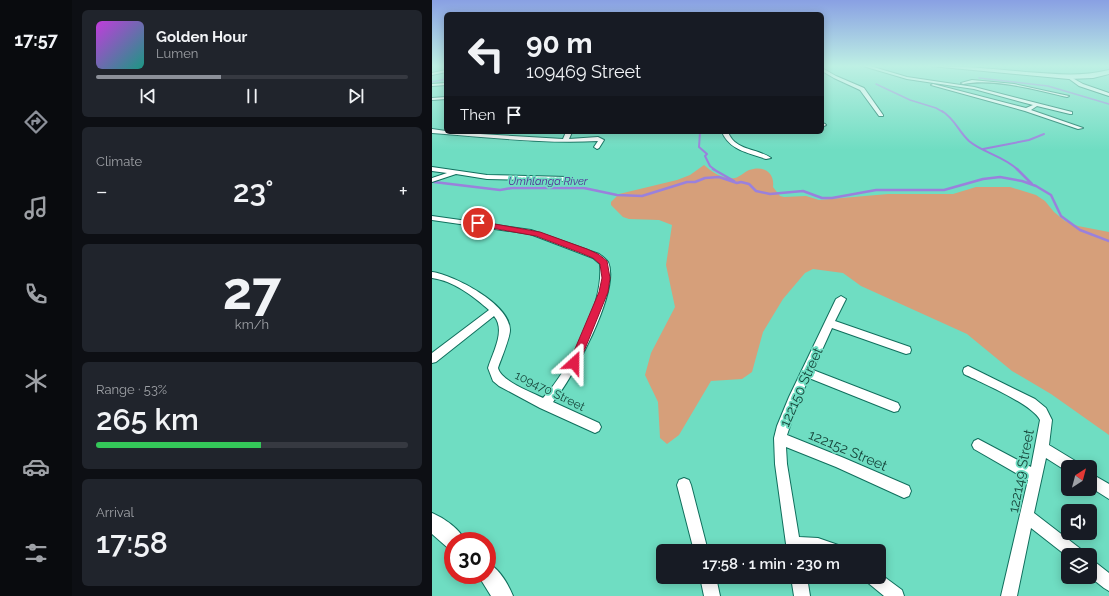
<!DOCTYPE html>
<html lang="en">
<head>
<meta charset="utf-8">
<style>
  :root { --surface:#171b24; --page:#20242c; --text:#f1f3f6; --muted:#9ea1a6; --line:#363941; --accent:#8c9099 }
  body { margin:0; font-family:Raleway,sans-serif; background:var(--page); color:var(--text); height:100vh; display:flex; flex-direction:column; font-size:15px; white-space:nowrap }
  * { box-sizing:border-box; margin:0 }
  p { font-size:13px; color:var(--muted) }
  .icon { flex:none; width:22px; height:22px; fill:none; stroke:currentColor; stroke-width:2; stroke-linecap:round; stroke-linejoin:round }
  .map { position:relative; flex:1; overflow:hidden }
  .side { display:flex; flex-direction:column; gap:10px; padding:10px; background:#0d0f14; width:360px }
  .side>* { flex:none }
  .hud { position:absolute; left:12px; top:12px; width:380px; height:122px; border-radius:6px; box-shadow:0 2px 10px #0003; background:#171b24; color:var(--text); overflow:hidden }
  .needle { width:26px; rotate:36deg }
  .controls { position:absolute; left:629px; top:460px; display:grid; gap:8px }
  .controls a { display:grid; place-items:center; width:36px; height:36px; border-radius:6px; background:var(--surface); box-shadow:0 2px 10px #0003; font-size:20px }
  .speed { position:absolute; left:12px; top:532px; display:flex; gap:8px; font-size:20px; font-weight:700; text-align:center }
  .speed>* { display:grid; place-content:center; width:52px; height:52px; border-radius:50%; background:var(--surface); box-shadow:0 2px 10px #0003; line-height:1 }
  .speed .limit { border:6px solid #d22; background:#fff; color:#111 }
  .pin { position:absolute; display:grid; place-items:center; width:34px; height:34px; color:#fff; margin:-17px; border:2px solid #fff; border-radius:50%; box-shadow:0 1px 4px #0007 }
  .me { position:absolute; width:44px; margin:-22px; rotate:24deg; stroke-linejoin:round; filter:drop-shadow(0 0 3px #0008) }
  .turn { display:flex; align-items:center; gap:14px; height:84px; padding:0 16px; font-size:18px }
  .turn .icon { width:52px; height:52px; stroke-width:2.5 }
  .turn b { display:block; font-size:28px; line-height:34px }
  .then { display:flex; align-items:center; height:38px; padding:0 16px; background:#0003; gap:8px; font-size:15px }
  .big { font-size:30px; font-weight:600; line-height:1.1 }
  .side .card { flex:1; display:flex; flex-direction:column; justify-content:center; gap:6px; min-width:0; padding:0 14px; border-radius:6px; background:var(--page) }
  .side .dial { align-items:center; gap:0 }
  .dial b { font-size:52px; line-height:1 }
  .song { display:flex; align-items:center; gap:12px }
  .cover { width:48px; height:48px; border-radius:6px; background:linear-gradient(135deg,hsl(290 70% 55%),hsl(170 70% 35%)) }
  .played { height:4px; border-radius:2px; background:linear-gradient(90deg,var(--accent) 40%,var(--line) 40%) }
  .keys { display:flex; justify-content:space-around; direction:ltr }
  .heat { display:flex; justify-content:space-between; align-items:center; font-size:22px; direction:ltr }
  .charge { height:6px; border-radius:3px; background:linear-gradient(90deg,#34c759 53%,var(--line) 0) }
  .trip { position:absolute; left:224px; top:544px; width:230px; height:40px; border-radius:6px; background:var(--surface); box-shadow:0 2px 10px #0003; font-weight:600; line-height:40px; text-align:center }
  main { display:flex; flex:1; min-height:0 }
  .tab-bar { display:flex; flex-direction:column; width:72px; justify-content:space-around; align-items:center; background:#090b0e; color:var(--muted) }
  .tab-bar .icon { width:28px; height:28px }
  .tab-bar .active { color:var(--accent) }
  .tab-bar b { font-size:18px; color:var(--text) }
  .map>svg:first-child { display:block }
  .green { fill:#d69f7a }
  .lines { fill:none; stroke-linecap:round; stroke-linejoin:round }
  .stream-far2 { stroke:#9a81dc; stroke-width:1.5 }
  .stream-far1 { stroke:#9a81dc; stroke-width:2 }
  .stream { stroke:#9a81dc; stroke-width:2.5 }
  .minor-casing { stroke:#106f5d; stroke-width:2 }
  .tertiary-casing { stroke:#106f5d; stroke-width:2 }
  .minor { fill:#fff; fill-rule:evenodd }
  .tertiary { fill:#fff; fill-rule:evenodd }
  .route { fill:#e11d48; stroke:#92132f }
  .labels { text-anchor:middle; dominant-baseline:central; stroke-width:3.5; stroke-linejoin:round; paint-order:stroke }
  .far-water-label { font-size:11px; font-style:italic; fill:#522994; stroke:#6fddc2 }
  .street-label { font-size:12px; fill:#16453a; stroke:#6fddc2 }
  .near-street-label { font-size:14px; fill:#16453a; stroke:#6fddc2 }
</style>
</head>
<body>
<main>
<nav class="tab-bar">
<b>17:57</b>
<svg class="icon active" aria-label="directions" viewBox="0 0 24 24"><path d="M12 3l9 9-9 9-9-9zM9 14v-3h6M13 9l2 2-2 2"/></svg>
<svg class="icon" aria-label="music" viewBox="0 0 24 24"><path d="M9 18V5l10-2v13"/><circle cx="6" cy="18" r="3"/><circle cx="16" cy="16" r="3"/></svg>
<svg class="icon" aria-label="phone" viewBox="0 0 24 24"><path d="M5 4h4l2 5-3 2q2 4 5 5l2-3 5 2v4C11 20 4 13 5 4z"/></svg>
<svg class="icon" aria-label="climate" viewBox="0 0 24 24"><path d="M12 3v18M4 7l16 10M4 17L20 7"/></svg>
<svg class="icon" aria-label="car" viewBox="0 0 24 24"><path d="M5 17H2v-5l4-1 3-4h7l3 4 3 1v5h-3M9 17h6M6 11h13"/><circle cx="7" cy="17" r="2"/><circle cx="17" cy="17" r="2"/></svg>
<svg class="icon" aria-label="filters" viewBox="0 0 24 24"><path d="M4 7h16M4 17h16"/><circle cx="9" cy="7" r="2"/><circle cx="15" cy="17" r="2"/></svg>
</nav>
<section class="side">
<div class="card">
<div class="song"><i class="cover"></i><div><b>Golden Hour</b><p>Lumen</p></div></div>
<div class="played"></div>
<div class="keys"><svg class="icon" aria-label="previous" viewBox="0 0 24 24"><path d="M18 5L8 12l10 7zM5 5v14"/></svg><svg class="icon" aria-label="pause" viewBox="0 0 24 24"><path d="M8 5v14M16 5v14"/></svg><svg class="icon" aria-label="next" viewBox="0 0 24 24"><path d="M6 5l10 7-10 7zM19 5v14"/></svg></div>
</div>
<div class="card"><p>Climate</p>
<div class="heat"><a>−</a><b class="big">23°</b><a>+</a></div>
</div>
<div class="card dial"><b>27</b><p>km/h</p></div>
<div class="card"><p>Range · 53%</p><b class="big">265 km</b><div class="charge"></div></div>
<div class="card"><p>Arrival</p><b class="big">17:58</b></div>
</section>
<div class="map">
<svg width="677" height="596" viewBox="0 0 677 596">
  <rect width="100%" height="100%" fill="#6fddc2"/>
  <path class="green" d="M272,165C280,172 291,180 303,178C308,177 312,172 317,170C331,165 343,172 341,187L348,196L352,197L374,196L387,200L456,194H521L544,187H578L604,195L613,201L622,212L633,221L646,226L677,232V435L619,394L580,371L535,334L429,286L411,273L381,269L373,273L351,299L331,332L320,372L310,379L279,381L247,435L235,444L228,438L226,402L213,375L219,353L243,307L234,265L240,225L227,220L197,219L191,217L179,205V202L187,194L245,180L258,175Z"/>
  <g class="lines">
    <path class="stream-far2" d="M547,78L616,86L677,104
      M0,82L14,79
      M444,84L478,100L504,108L511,112"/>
    <path class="stream-far1" d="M510,111C523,119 526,131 537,141C551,153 572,156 586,170
      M268,132L267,147L275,154L273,156L278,166L283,170
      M551,149L597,140L612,134"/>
    <path class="stream" d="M281,169L302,181
      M585,169L600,184
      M2,182L68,190L80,188H152L185,195L210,196L255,182H263L273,178L287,177L305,183L309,182L317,184L324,191L338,194L371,191L390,198H400L444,190H512L551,179L568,177L590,181L604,186L619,195L629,216L648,230L677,241"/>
    <defs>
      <path id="minor" d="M431,66H438L475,77L542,87L640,112V114H638L605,106L599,110L651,128L646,129L593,111L499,85L501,84L594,108L601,105L542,89L475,79Z
        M390,68L404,76L432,88L451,115V116H447L428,90L402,78L390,71Z
        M14,70V72L0,75V73Z
        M637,76L651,84L677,93V96L647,86L636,78Z
        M540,80L582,84L637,96L635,97C604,90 563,78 531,84L529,83Z
        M14,83V85L0,86V84Z
        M14,97V99L0,100V98Z
        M390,123L393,124L394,125L390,127Z
        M0,129L14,131V132L131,139L134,132H140L137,139L166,137L172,140L167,148L165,149L162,147L166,141C110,144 55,137 0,133Z
        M290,132H296C303,151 325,148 339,158L334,159C317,153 297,150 290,132Z
        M0,167L55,175L135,177L138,179L135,181L55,179L24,174L0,182V178L15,173L0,171Z
        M0,216L99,230L167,254C170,256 174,259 176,262C189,290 140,380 121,402L167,423L169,427L167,431L163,433L108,408L67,386L61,381L56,368C61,352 74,330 62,316L4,362L0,363V353L57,310C41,296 22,281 0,278V272C22,275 78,304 78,330C78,338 69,359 66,368C69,381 99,392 111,398C138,368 172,305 168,264L161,258L98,234L0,220Z
        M409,296L414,299L403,321L478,347L479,350L478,353L474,354L400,328L381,370L466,403L468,407L466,411L462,412L377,378L366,402L355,435L412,458L477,486L479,491L477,496L472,498L404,467L354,447L355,464L367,537L386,538L409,546L411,551H355L343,464L342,438L345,426L357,397L404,299Z
        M536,366L603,399L614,408L620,420L617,445L645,462L646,467H636V472L614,458L602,513L650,550L652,555H636V557L599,528L585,596H569L596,480L542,449L540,445L542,441L546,439L599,467L608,420C600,404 550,383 532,374L531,371L532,368Z
        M658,473L677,484V499L658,487Z
        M252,478L257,480L259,485L276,551H262L245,485L247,480Z
        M658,560L663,562L677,573V591L672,588L658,577Z
        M447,573L470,590L472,596H452L435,582L432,577H447Z
        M268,577H284L288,596H272Z
        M359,577H375L378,596H362Z"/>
      <path id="tertiary" d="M499,66C531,66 562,69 594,72C622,74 649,77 677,70V74L661,78L637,79Z
        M0,513C12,518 28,529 33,541H21V550L16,548L0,534Z
        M55,563C67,568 76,584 81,596H59L46,575H55Z"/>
    </defs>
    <use href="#minor" class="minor-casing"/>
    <use href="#tertiary" class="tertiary-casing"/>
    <use href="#minor" class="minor"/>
    <use href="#tertiary" class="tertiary"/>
  </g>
  <linearGradient id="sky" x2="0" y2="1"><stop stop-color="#89a0e3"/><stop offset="0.44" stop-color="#bef0e4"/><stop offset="1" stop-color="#bef0e4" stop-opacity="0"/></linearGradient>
  <rect width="677" height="150" fill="url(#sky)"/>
  <path class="route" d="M46,221L108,232L155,249L166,254L175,261L178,278L176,292L146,366L142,367L139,366L137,363L167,292L170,278L168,264L161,258L149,253L104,236L43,225V222Z"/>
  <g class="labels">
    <g class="far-water-label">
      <text x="116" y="181">Umhlanga River</text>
    </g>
    <g class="street-label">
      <text transform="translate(118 391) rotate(26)">109470 Street</text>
    </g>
    <g class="near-street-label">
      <text transform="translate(369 387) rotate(-66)">122150 Street</text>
      <text transform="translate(416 450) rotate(23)">122152 Street</text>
      <text transform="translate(589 471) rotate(-79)">122149 Street</text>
    </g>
  </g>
</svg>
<div class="controls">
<a><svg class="needle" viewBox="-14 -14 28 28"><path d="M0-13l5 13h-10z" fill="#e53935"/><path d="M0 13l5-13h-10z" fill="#9ea1a6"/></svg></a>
<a><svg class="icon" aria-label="sound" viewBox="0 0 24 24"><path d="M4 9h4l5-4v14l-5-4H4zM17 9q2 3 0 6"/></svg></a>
<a><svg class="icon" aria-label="layers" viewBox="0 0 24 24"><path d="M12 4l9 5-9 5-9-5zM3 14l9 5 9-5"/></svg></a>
</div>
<div class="speed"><div class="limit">30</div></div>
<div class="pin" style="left:46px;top:223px;background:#d93025"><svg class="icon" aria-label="arrive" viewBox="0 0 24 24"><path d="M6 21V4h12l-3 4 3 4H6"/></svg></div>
<svg class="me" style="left:142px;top:363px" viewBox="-20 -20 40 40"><path d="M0-17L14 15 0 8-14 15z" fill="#e11d48" stroke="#fff" stroke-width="4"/></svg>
<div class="trip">17:58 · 1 min · 230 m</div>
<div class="hud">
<div class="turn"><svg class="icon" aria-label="left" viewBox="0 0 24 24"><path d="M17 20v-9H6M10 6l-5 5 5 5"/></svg><div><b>90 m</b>109469 Street</div></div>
<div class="then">Then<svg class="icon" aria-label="arrive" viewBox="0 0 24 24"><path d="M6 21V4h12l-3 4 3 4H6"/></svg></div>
</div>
</div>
</main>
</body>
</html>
